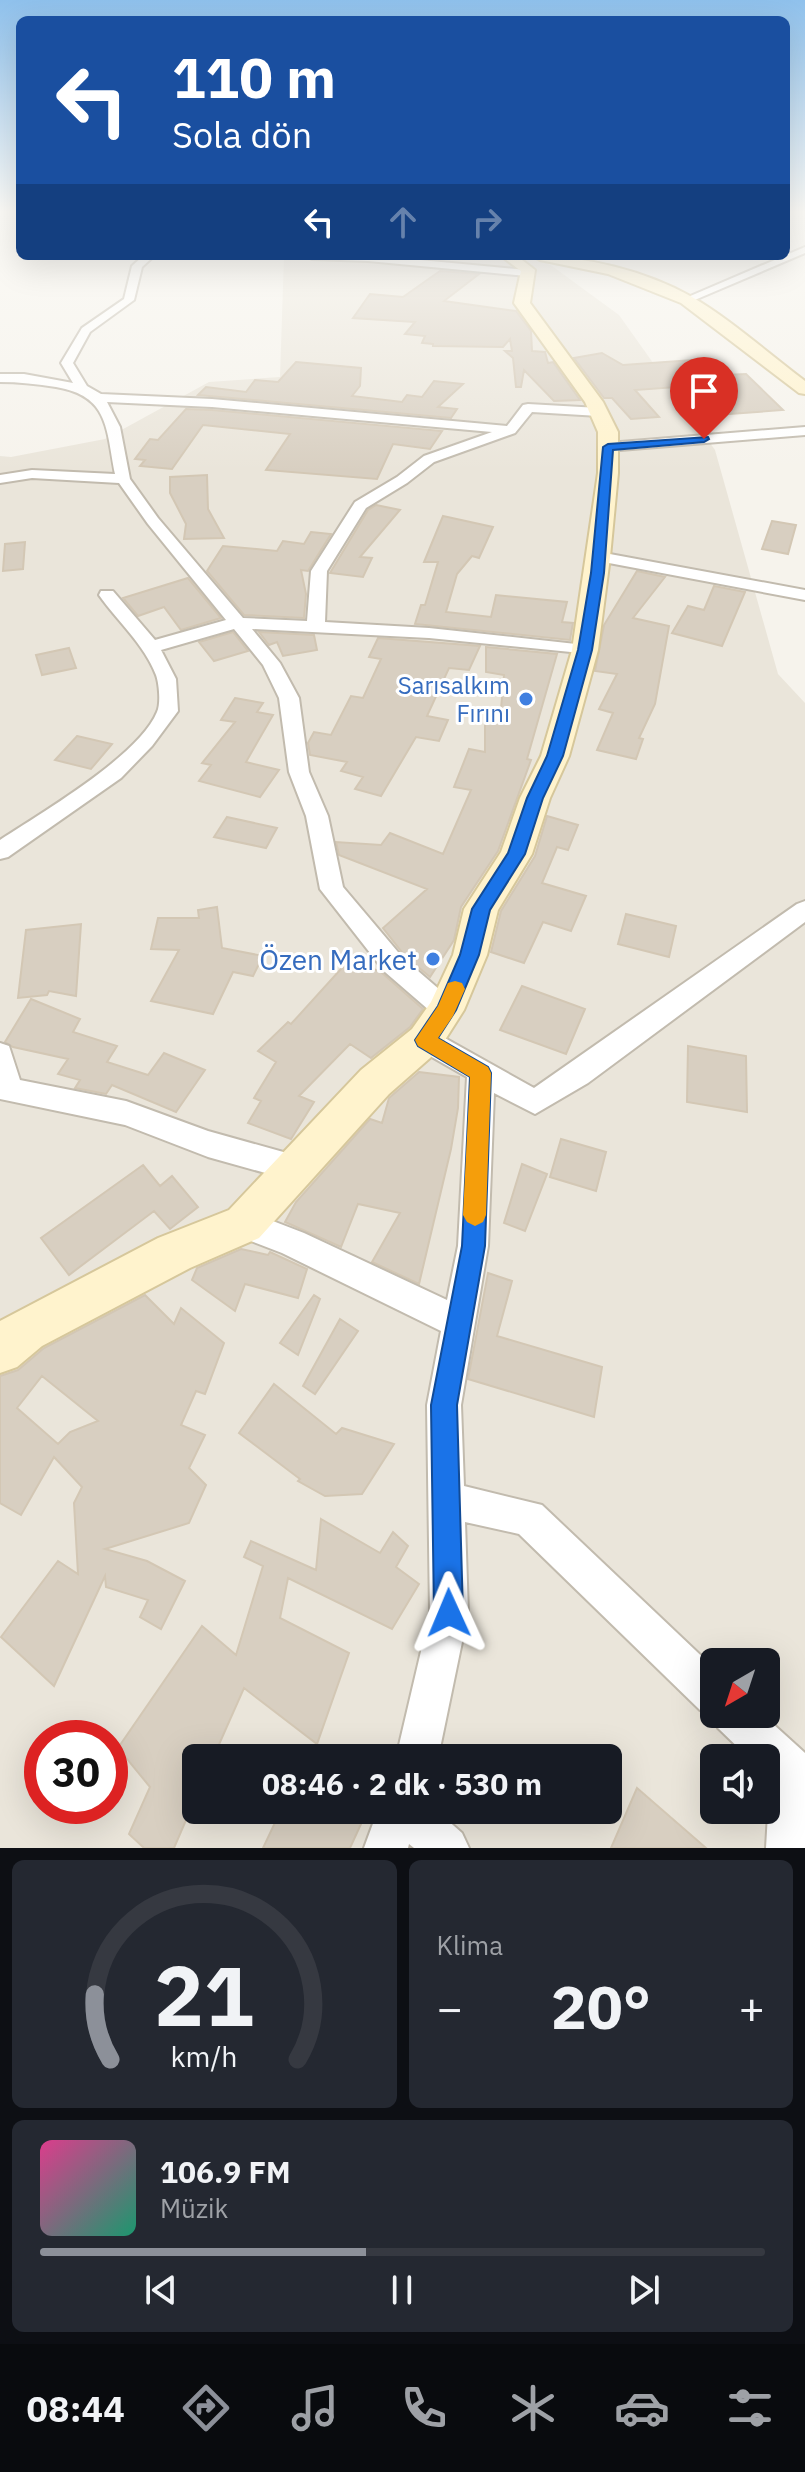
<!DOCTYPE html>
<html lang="tr">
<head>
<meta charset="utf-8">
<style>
  :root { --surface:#171b24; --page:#242831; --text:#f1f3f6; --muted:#9ea1a6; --line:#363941; --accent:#8c9099 }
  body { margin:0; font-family:"IBM Plex Sans",sans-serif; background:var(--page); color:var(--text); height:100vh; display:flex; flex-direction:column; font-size:30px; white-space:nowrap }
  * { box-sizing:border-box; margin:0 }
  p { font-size:26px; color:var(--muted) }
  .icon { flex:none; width:44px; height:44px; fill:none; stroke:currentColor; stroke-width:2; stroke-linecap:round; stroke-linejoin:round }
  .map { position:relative; height:1848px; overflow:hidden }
  .side { display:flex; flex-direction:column; gap:12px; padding:12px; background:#0d0f14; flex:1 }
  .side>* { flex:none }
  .banner { position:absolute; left:16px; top:16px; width:774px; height:244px; border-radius:12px; box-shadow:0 8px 32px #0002; background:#1a4fa0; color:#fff; overflow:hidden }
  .needle { width:52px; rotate:219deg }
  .tools { position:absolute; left:700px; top:1648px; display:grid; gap:16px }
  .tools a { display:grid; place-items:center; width:80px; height:80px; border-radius:12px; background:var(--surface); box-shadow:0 8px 32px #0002; font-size:40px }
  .speed { position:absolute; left:24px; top:1720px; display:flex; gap:16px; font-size:40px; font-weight:700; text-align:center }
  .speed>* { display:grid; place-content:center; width:104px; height:104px; border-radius:50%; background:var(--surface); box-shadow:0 8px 32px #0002; line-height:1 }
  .speed .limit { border:12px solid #d22; background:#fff; color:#111 }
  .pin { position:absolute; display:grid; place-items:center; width:68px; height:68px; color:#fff; margin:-82px -34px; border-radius:50% 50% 50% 0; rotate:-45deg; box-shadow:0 0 8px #0007 }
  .pin .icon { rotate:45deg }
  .me { position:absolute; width:88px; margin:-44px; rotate:359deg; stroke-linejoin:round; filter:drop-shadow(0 0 6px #0008) }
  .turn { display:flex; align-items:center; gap:28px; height:168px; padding:0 24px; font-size:36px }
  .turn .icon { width:104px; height:104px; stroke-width:2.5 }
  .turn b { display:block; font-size:56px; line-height:68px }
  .lanes { display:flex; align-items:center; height:76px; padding:0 24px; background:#0003; justify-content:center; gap:40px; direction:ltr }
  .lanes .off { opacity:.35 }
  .big { font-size:60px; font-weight:800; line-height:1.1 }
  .side .widget { flex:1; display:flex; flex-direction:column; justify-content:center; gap:12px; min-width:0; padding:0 28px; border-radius:12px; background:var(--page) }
  .side .dial { align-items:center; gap:0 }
  .dial svg { height:208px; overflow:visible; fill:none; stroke:var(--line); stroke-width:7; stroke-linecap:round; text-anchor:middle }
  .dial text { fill:var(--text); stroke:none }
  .song { display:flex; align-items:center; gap:24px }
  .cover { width:96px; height:96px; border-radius:12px; background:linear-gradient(135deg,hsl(330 70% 55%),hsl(160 70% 35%)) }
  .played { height:8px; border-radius:4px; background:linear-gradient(90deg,var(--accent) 45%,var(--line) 45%) }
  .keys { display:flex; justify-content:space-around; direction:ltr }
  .heat { display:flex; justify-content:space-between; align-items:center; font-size:44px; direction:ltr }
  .side .tiles { flex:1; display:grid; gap:12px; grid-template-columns:1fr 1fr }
  .widget:last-child { grid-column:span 2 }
  .trip { position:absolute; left:182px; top:1744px; width:440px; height:80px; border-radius:12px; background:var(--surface); box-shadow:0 8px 32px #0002; font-weight:800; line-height:80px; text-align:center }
  .tab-bar { display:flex; height:128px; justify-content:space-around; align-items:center; background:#090b0e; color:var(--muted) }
  .tab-bar .icon { width:56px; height:56px }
  .tab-bar .current { color:var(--accent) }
  .tab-bar b { font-size:36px; color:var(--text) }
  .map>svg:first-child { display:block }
  .residential { fill:#eae5da; fill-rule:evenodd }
  .building { fill:#d8cfc1; stroke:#d3c7b4; stroke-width:2; fill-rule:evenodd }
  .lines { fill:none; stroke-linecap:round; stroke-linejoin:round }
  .street-casing { stroke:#c2bbae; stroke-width:4 }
  .secondary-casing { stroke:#d6c79b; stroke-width:4 }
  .street { fill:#fff; fill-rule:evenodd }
  .secondary { fill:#fff3cd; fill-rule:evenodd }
  .route { fill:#1a73e8; stroke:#114b97; stroke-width:2 }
  .slow { fill:#f59e0b }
  .shop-dot { fill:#3f7fe0; stroke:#fff; stroke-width:3 }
  .labels { text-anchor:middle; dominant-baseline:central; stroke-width:6; stroke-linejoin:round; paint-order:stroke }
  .far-shop-label { font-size:24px; fill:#366cbe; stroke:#fff; text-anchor:end }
  .shop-label { font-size:28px; fill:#366cbe; stroke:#fff; text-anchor:end }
</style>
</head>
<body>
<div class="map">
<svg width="805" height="1848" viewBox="0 0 805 1848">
  <rect width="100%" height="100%" fill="#f6f3ec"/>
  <path class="residential" d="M284,256H533L552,266L619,315L715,450L778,674L805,703V1848H0V456L11,457L105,439L209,382L280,377ZM714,1662H766V1714H714ZM42,1738H110V1806H42ZM196,1758H608V1810H196ZM714,1758H766V1810H714Z"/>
  <path class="building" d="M440,271L479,274L444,301L516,311L531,331L532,351L545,352L548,363L553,362L580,400L554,401L524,370L521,387H516L513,358L505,351H512L510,339L503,347L433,346V344L422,343L425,336L405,334L415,322L353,318L370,294L403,297Z
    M602,353L623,365L707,359L723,375L746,374L783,410L716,415L690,386L635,390L659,417L631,419L612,398H604L574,358Z
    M296,362L361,368L360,386L352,396L402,402L407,395L422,397L434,381L463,384L438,407L457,409L451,418L198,395L206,387L246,392L255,380L278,382Z
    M186,409L212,410L442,431L430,449L393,444L377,479L266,470L290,434L203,425L172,469L140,466L145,460L135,459L150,439L158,440Z
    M207,475L208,509L224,538L184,539L186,524L170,493V477Z
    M376,505L400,510L360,557L372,558L363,577L330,573L368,510Z
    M443,516L493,527L479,558L472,556L457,574L446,612L491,617L496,595L567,602L562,622L573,623L570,640L415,624L421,605H425L438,562H424Z
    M772,521L796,525L788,554L762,549Z
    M311,532L331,534L308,571L301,570L306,594L304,618L244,615L207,571L223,546L277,551L283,541L304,544Z
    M25,542L23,569L3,571L5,544Z
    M637,571L665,577L633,618L669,626L655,704L639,738L643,739L636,759L597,750L613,713L599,709L617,674L595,671L604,625Z
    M188,578L221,618L181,630L164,607L138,616L123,598Z
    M714,586L745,592L722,646L672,633L688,606L704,610Z
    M233,632L248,651L214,661L199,642Z
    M259,632L314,635L317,650L283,656L277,642L269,645Z
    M378,638L480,646L469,670L449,668L427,716L448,720L439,741L416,737L381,796L355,789L363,777L341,771L347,762L310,755L308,743L314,732L331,735L351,696L363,698L381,659L369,657Z
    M486,647L557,654L527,759L531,760L498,851L461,907L454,940L430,977L405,956L383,928L427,889L339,855L336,842L381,845L390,833L443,854L471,790L454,787L469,749L485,752V718L500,720L504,675L486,672Z
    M69,648L76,668L42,675L36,655Z
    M235,698L263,703L257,712L273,715L246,762L279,770L260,797L199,781L211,765L202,763L235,722L221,720Z
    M77,736L112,744L91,769L55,760Z
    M547,816L578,825L568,850L557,847L542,883L586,896L571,931L543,922L524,963L491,952L501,911L535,856Z
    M227,817L277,828L266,848L214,837Z
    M217,907L222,948L263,956L253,976L233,972L213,1014L151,1001L179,950L151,949L158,918H199L198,910Z
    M626,914L676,926L669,957L618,944Z
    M81,924L76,996L49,991L47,995L18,998L26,930Z
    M350,959L381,972L423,1009L410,1027L371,1058L350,1044L299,1096L314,1102L291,1139L248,1123L261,1101L254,1098L276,1062L258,1051L288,1022L291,1024Z
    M522,986L585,1009L566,1054L500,1030Z
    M31,999L80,1019L73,1032L117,1046L107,1062L148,1075L164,1053L205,1070L176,1112L112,1085L106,1094L75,1088L80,1080L58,1074L68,1059L13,1047L5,1042Z
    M688,1046L746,1056L747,1112L687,1102Z
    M419,1072L459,1077L458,1108L451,1149L419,1284L372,1262L400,1213L358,1204L341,1247L285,1222L296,1202L370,1119L382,1123L389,1098Z
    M561,1139L606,1152L596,1191L550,1177Z
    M522,1164L547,1174L525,1231L504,1223Z
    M143,1165L160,1186L172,1176L198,1207L170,1229L154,1211L69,1275L41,1238Z
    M241,1249L268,1255L270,1252L307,1269L298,1298L245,1284L235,1311L192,1280L197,1268Z
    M488,1273L512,1281L497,1336L602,1367L594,1417L468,1379Z
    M145,1295L174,1324L181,1308L224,1343L205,1394L196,1391L181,1425L205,1435L189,1468L206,1485L189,1523L105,1549L147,1561L185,1581L161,1629L140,1617L148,1600L106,1587L105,1576L54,1686L1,1637L58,1561L78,1574L74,1503L82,1487L54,1457L21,1515L0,1503V1376L18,1370L44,1348ZM42,1376L98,1421L70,1432L58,1444L17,1408Z
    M314,1295L320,1299L298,1355L280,1343Z
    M340,1319L358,1331L315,1394L303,1386Z
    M274,1384L336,1434L342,1428L394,1444L362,1494L325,1496L298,1481L300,1479L239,1433Z
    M321,1519L380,1553L393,1532L408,1546L396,1567L419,1584L392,1629L288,1578L280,1618L349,1653L317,1744L244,1688L213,1758H196V1797L174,1848H144L129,1834L150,1787L118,1748L202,1626L236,1655L263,1566L244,1557L251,1541L316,1570Z
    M637,1788L706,1848H611Z
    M281,1810H343L361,1824L350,1848H263Z"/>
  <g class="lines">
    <defs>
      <path id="street" d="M805,247V253L690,302L681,300Z
        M143,256H154L142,267L134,300L90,332L73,363L87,386L101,394L212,399L507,426L523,405L528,404L599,408L606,412L599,416L532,412L515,433L434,462L407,483L366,508L327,571L325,622L429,628L585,645L594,650L591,654L429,638L252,629L280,663L299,698L309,772L328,816L343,887L403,958L455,1003L459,1010L455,1017L446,1020L437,1017L385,972L320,889L306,816L289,772L279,698L263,665L234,629L161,650L176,679L178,711L152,746L121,778L8,857L0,859V840C41,813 139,756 157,712C161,704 159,683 156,675C144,644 118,622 99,595L101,591H113L155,640L226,620L148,524L119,483L32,478L0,483V475L32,470L115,474C106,428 109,396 56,387C37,384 19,382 0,382V374H24L73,383L61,363L82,328L124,299L132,266ZM107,402L212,407L492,432L424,456L397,477L355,502L311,571L307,621L243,618L158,518L130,479L120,427Z
        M307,256H378L527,270L532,273L527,276L368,261L312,259Z
        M805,427V435L608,451L601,447L608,443Z
        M599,552L805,590V600L593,560L591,557Z
        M805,901V922L588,1083L535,1114L494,1093L488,1246L461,1405L464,1486L542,1505L714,1668V1714H762L805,1753V1848H766L770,1779L766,1774V1758H749L718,1728L712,1716L700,1710L519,1534L465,1522L468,1613L438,1758H396L430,1613L427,1405L441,1331L282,1253L233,1234L229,1224L233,1214L244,1210L304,1233L447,1300L458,1246L467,1077L416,1048L412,1040L416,1032L425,1029L434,1032L534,1088L797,904Z
        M0,1043L9,1046L20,1080L126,1101L208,1131L294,1155L304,1159L309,1168L304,1177L294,1181L208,1157L125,1125L0,1099Z
        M378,1810H436L462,1833L469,1848H414L409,1844L408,1848H364Z"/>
      <path id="secondary" d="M501,256H517L535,270L530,303L603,402L618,432V473L610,557L598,650L569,756L550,798L532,854L498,910L487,955L464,1010L438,1051L389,1094L259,1238L190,1268L42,1346L17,1367L0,1373V1321L158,1238L229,1210L361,1070L412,1029L431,1002L453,955L464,909L501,852L520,798L541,756L572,650L598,473V432L585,402L514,303L521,271Z
        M533,256C585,256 646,271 692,297C730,319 769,354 805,381V394L799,393L681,303L608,274L540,260Z"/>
    </defs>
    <use href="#street" class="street-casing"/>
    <use href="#secondary" class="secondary-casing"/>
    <use href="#street" class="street"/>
    <use href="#secondary" class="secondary"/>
  </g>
  <linearGradient id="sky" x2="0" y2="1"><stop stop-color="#8fc1ec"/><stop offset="0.45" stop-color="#fbfaf6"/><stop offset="1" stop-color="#fbfaf6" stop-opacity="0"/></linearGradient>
  <rect width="805" height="471" fill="url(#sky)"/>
  <path class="route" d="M708,437L709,439L704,442L613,450L604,573L592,650L563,756L543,798L525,854L490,910L479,955L456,1010L438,1038L488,1067L491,1073L485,1246L457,1405L463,1613L459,1624L449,1628L438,1624L434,1613L431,1405L462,1246L470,1077L418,1046L415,1040L438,1006L460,955L472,909L508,853L527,798L547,756L578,650L591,573L603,447L608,444Z"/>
  <path class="slow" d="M455,981L462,983L465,989L453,1016L438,1038L488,1067L491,1073L486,1215L483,1222L475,1226L467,1222L463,1215L470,1077L418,1046L415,1040L438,1006L448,983Z"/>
  <g class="shop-dot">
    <circle cx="526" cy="699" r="8"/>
    <circle cx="433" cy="959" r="8"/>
  </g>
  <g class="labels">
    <g class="far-shop-label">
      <text x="510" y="685">Sarısalkım<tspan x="510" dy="28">Fırını</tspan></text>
    </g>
    <g class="shop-label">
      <text x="417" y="959">Özen Market</text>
    </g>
  </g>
</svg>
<div class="tools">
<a><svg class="needle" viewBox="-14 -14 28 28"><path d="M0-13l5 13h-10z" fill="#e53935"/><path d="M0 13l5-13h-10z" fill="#9ea1a6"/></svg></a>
<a><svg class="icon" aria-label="sound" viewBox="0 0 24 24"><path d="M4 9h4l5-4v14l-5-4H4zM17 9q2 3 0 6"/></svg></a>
</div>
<div class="speed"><div class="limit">30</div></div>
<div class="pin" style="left:704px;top:439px;background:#d93025"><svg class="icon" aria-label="arrive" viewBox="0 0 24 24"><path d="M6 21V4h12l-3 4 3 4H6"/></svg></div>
<svg class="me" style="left:449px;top:1613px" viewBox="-20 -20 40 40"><path d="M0-17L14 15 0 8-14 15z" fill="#1a73e8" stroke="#fff" stroke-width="4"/></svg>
<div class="trip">08:46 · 2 dk · 530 m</div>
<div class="banner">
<div class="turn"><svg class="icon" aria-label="left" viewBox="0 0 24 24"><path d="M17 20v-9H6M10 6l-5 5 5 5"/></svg><div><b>110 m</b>Sola dön</div></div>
<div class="lanes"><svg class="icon" aria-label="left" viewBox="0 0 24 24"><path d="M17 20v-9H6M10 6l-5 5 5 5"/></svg><svg class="icon off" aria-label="ahead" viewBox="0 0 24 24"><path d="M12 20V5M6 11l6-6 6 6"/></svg><svg class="icon off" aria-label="right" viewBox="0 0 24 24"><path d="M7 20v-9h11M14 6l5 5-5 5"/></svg></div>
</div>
</div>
<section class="side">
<div class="tiles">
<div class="widget dial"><svg viewBox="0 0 100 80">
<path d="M14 69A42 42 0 1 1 86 69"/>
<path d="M14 69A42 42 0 0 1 8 44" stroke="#8c9099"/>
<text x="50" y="56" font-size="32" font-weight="700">21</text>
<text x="50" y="72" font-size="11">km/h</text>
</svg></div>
<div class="widget"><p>Klima</p>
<div class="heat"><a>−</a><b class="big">20°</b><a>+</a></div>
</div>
<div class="widget">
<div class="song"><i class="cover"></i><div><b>106.9 FM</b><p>Müzik</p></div></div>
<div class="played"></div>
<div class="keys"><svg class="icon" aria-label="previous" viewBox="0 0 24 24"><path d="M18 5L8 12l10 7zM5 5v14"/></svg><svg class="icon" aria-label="pause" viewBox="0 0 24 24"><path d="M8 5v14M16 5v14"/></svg><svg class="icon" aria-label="next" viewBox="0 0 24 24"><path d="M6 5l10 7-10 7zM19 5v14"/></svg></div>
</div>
</div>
</section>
<nav class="tab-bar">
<b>08:44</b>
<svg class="icon current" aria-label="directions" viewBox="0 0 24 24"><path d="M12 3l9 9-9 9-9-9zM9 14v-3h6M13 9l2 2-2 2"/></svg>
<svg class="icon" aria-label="music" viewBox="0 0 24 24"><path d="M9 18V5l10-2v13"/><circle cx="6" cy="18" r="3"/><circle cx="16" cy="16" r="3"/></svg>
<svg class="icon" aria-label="phone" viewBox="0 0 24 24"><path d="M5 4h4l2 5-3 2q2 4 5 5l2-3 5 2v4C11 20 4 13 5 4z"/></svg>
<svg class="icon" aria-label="climate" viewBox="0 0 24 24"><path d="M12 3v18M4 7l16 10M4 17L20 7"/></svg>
<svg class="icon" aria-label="car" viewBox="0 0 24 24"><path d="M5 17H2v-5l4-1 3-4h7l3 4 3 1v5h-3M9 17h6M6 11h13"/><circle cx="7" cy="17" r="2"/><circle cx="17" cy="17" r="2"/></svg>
<svg class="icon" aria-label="filters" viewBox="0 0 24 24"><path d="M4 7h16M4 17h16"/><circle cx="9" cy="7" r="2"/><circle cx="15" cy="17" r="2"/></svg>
</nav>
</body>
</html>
